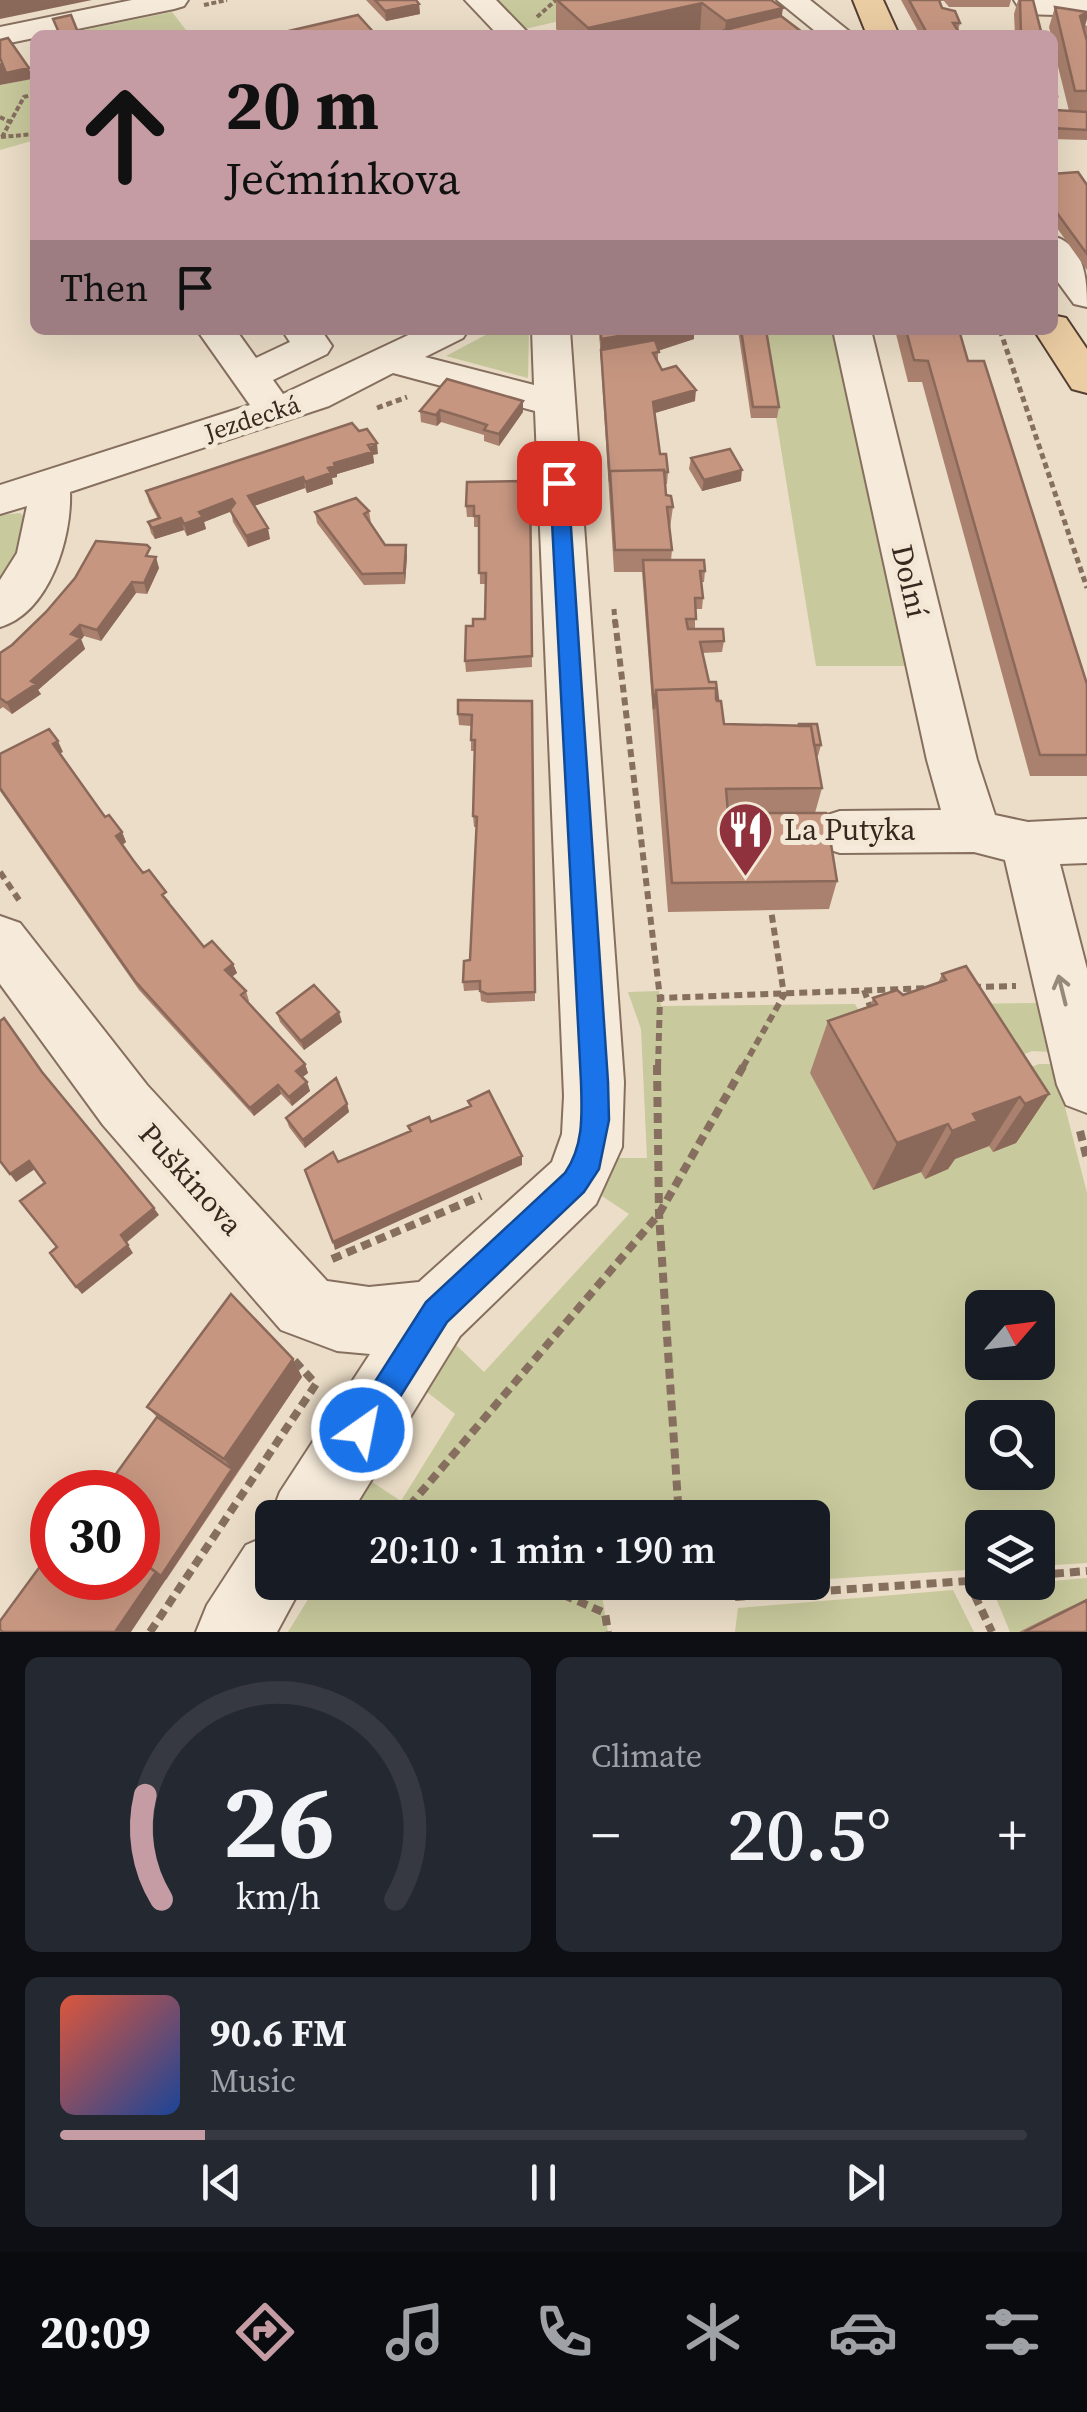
<!DOCTYPE html>
<html lang="en">
<head>
<meta charset="utf-8">
<style>
  :root { --surface:#171b24; --page:#242831; --text:#f1f3f6; --muted:#9ea1a6; --line:#363941; --accent:#c59ca3 }
  body { margin:0; font-family:"Source Serif 4",serif; background:var(--page); color:var(--text); height:100vh; display:flex; flex-direction:column; font-size:38px; white-space:nowrap }
  * { box-sizing:border-box; margin:0 }
  p { font-size:32px; color:var(--muted) }
  .icon { flex:none; width:55px; height:55px; fill:none; stroke:currentColor; stroke-width:2; stroke-linecap:round; stroke-linejoin:round }
  .map { position:relative; height:1632px; overflow:hidden }
  .details { display:flex; flex-direction:column; gap:25px; padding:25px; background:#0d0f14; flex:1 }
  .details>* { flex:none }
  .banner { position:absolute; left:30px; top:30px; width:1028px; height:305px; border-radius:15px; box-shadow:0 10px 40px #0002; background:#c59ca3; color:#111; overflow:hidden }
  .needle { width:65px; rotate:62deg }
  .fabs { position:absolute; left:965px; top:1290px; display:grid; gap:20px }
  .fabs a { display:grid; place-items:center; width:90px; height:90px; border-radius:15px; background:var(--surface); box-shadow:0 10px 40px #0002; font-size:50px }
  .speed { position:absolute; left:30px; top:1470px; display:flex; gap:20px; font-size:50px; font-weight:700; text-align:center }
  .speed>* { display:grid; place-content:center; width:130px; height:130px; border-radius:50%; background:var(--surface); box-shadow:0 10px 40px #0002; line-height:1 }
  .speed .limit { border:15px solid #d22; background:#fff; color:#111 }
  .pin { position:absolute; display:grid; place-items:center; width:85px; height:85px; color:#fff; margin:-42px; border-radius:20px; box-shadow:0 5px 15px #0006 }
  .me { position:absolute; width:110px; margin:-55px; rotate:33deg; stroke-linejoin:round; filter:drop-shadow(0 0 8px #0008) }
  .turn { display:flex; align-items:center; gap:35px; height:210px; padding:0 30px; font-size:45px }
  .turn .icon { width:130px; height:130px; stroke-width:2.5 }
  .turn b { display:block; font-size:70px; line-height:85px }
  .then { display:flex; align-items:center; height:95px; padding:0 30px; background:#0003; gap:20px; font-size:38px }
  .big { font-size:75px; font-weight:600; line-height:1.1 }
  .details .widget { flex:1; display:flex; flex-direction:column; justify-content:center; gap:15px; min-width:0; padding:0 35px; border-radius:15px; background:var(--page) }
  .details .dial { align-items:center; gap:0 }
  .dial svg { height:260px; overflow:visible; fill:none; stroke:var(--line); stroke-width:7; stroke-linecap:round; text-anchor:middle }
  .dial text { fill:var(--text); stroke:none }
  .song { display:flex; align-items:center; gap:30px }
  .cover { width:120px; height:120px; border-radius:15px; background:linear-gradient(135deg,hsl(10 70% 55%),hsl(220 70% 35%)) }
  .played { height:10px; border-radius:5px; background:linear-gradient(90deg,var(--accent) 15%,var(--line) 15%) }
  .keys { display:flex; justify-content:space-around; direction:ltr }
  .heat { display:flex; justify-content:space-between; align-items:center; font-size:55px; direction:ltr }
  .details .tiles { flex:1; display:grid; gap:25px; grid-template-columns:1fr 1fr }
  .widget:last-child { grid-column:span 2 }
  .trip { position:absolute; left:255px; top:1500px; width:575px; height:100px; border-radius:15px; background:var(--surface); box-shadow:0 10px 40px #0002; font-weight:600; line-height:100px; text-align:center }
  .tab-bar { display:flex; height:160px; justify-content:space-around; align-items:center; background:#090b0e; color:var(--muted) }
  .tab-bar .icon { width:70px; height:70px }
  .tab-bar .active { color:var(--accent) }
  .tab-bar b { font-size:45px; color:var(--text) }
  .map>svg:first-child { display:block }
  .green { fill:#c8c99c; fill-rule:evenodd }
  .lines { fill:none; stroke-linecap:round; stroke-linejoin:round }
  .minor-casing { stroke:#866f5e; stroke-width:4 }
  .major-casing { stroke:#543e32; stroke-width:4 }
  .path-far3 { stroke:#866f5e; stroke-width:4; stroke-dasharray:5 2.5; stroke-linecap:butt }
  .path-far2 { stroke:#866f5e; stroke-width:5; stroke-dasharray:6 4; stroke-linecap:butt }
  .path-far1 { stroke:#866f5e; stroke-width:6; stroke-dasharray:8 5; stroke-linecap:butt }
  .path { stroke:#866f5e; stroke-width:8; stroke-dasharray:10 6; stroke-linecap:butt }
  .minor { fill:#f6ebda; fill-rule:evenodd }
  .major { fill:#ebcda3; fill-rule:evenodd }
  .wall { fill:#aa816e }
  .shaded-wall { fill:#8b695a }
  .building { fill:#c69680; stroke:#8b695a; stroke-width:2.5 }
  .oneway { stroke:#968a7d }
  .route { fill:#1a73e8; stroke:#114b97; stroke-width:2.5 }
  .labels { text-anchor:middle; dominant-baseline:central; stroke-width:10; stroke-linejoin:round; paint-order:stroke }
  .far-street-label { font-size:25px; fill:#372920; stroke:#f3e8d6 }
  .street-label { font-size:30px; fill:#372920; stroke:#f3e8d6 }
  .poi-label { font-size:30px; fill:#372920; stroke:#f3e8d6; text-anchor:start }
</style>
</head>
<body>
<div class="map">
<svg width="1087" height="1632" viewBox="0 0 1087 1632">
  <rect width="100%" height="100%" fill="#ebddc7"/>
  <path class="green" d="M494,0H650L525,29Z
    M172,12L190,35H76L74,32Z
    M35,78V140L0,150V85Z
    M495,330H529L528,378L446,356Z
    M843,330L917,666H816L762,331Z
    M20,513L32,523L0,593V515Z
    M659,991L661,1006L855,1004L881,1048L885,1005L1040,1003L1052,1052L1032,1051L981,1071L988,1083L1039,1064H1054L1087,1193V1563L1038,1566V1528H982V1569L813,1580L812,1518H347L369,1480L401,1501L455,1414L422,1388L456,1345L484,1372L629,1214L602,1196L612,1158H647L641,1029L628,992ZM982,1308H1038V1362H982ZM982,1418H1038V1472H982Z
    M1087,1578V1632H1010L991,1586Z
    M318,1583V1582L642,1583L624,1592L601,1589L608,1632H288Z
    M953,1590L974,1632H735L738,1608Z"/>
  <g class="lines">
    <defs>
      <path id="minor" d="M132,0H188L184,6L174,9L0,45V27Z
        M465,0H496L530,35H498Z
        M777,0H810L850,32L820,35Z
        M1014,0H1087V16L1023,14Z
        M1052,236C1085,244 1087,279 1087,307L1074,304L1052,274Z
        M197,330H236L256,358L290,342L282,330H321L332,346L327,354L273,380L283,394L419,330H468L463,338L425,357L534,385L532,330H570L624,1082L622,1147L596,1204L460,1336L348,1518H272V1525L270,1518L280,1492L370,1354L337,1351L281,1330L103,1125L0,984V916L20,923L147,1085L327,1281L369,1287L419,1282L552,1162L562,1134L564,1096L535,411L393,373L329,406L70,492C72,538 49,613 0,627V580L17,553L27,506L0,514V485L250,405Z
        M833,330H871L977,760L995,815L1028,822L1087,819V863L1060,864L1087,969V1113L1066,1105L1057,1085L1005,860L974,852L840,853L821,847L814,832L821,817L840,811L941,810L927,760Z
        M272,1534V1582H304L277,1632H196L207,1605L246,1545Z"/>
      <path id="major" d="M853,0H883L899,35H867Z
        M1052,315L1066,318L1087,349V393L1072,389L1034,330H1052Z"/>
    </defs>
    <use href="#minor" class="minor-casing"/>
    <use href="#major" class="major-casing"/>
    <path class="path-far3" d="M204,5L227,0
      M537,17L556,0
      M0,117L10,122
      M1,137L35,134
      M2,137L24,97L35,94"/>
    <path class="path-far2" d="M1000,330L1087,588
      M377,408L407,397
      M614,609L615,623"/>
    <path class="path-far1" d="M615,620L660,998L931,988
      M0,872L19,900
      M973,987L1016,986
      M864,990L872,1012
      M658,1067L660,998
      M743,1067L784,995L771,910"/>
    <path class="path" d="M657,1065L659,1214L679,1518
      M1080,1131L1087,1159
      M332,1259L481,1196
      M399,1518L659,1214L744,1065
      M1038,1575L1087,1571
      M968,1581L992,1632
      M534,1582L605,1613L608,1632
      M735,1597L982,1580
      M150,1632L316,1384L291,1357"/>
    <use href="#minor" class="minor"/>
    <use href="#major" class="major"/>
  </g>
  <path class="wall" d="M366,0H416L419,4L420,14L386,21Z
    M556,0H771L781,16L806,35H704L700,32L686,35H563L556,29Z
    M901,0H1011L1009,7H949L944,1H939L942,8L960,23L958,31L961,35H920Z
    M1018,0H1033L1042,35H1015L1014,14Z
    M1055,7L1087,26V140L1052,139V78L1057,96L1054,106L1055,110L1069,111L1052,42V35H1051L1049,27Z
    M1052,174L1087,185V270L1052,221Z
    M599,330H694V339L658,351V362L662,370L695,401L654,413L660,454L668,472L667,484H665L666,495L673,507L670,528L672,550L671,560L705,571L704,582H702L703,598L702,609H695V629L724,641L722,652L702,653L709,682L718,699L724,724L821,745L818,756H816L822,788L815,813L837,881L829,909L668,912L642,572H614Z
    M738,330H766L779,407L777,418H751Z
    M895,330H959L968,361L1087,684V776H1030L922,382H908Z
    M523,401V412L499,446L484,441V435L441,422L437,426L421,422L420,411Z
    M378,454L373,455L374,463L337,474V477L332,478L333,484L307,493L305,488L254,506L270,539L248,547L233,522L231,511L204,522L206,529L187,536L184,530L155,539L151,533L148,522L158,519L149,502L146,491Z
    M691,458L741,481L702,491L689,469Z
    M530,481L532,667L466,672L465,661L473,626L485,619L486,584H480L479,527H474V517H467L466,506Z
    M369,511L371,523L385,545H406L407,556L405,584L364,585L317,523L315,512Z
    M153,556L159,568L147,594L136,593L101,641L84,636L81,639L85,649L38,690L41,694L12,714L3,707L0,709V653Z
    M532,701L535,1001L488,1003L481,1001L480,990L464,991L463,982L470,960L476,827H474L473,816L475,751H471V726L459,725L458,714Z
    M63,752L60,753L105,817L122,832L126,842L122,845L133,860L170,902L169,903L204,947L233,964L237,973L232,977L246,991L249,1001L247,1002L305,1064L308,1073L302,1077L307,1082L310,1091L292,1106L281,1094L254,1116L139,990L0,791V754Z
    M942,974L1049,1094L1016,1143L993,1152L989,1146L955,1159L948,1169L925,1179L921,1172L873,1190L810,1073L828,1021L870,1007L873,998L903,995L938,983Z
    M277,1013L342,1022L304,1050L280,1022Z
    M347,1104L349,1112L305,1148L289,1127L286,1118Z
    M293,1359L302,1377L166,1580L52,1578L157,1417L147,1407Z
    M1087,1599V1632H1019L1059,1612Z"/>
  <path class="shaded-wall" d="M0,0H92L0,19Z
    M702,3L700,32L686,35H588V28Z
    M419,4L420,14L386,21L385,11Z
    M783,8L779,35L725,30L726,21Z
    M1087,13V19L1083,33L1080,16Z
    M0,63L29,68L32,79L0,85Z
    M643,330H694V339L647,354L601,350L600,361L601,339Z
    M696,390L695,401L652,414L653,402Z
    M523,401V412L499,446V434Z
    M440,410L441,422L437,426L436,415Z
    M377,443L378,454L373,455L374,463L337,474V477L332,478L333,484L307,493L305,482L334,463Z
    M742,470L741,481L702,491L704,480Z
    M303,477L305,488L251,507L248,496Z
    M232,499L235,510L204,522L206,529L187,536L184,524L199,512Z
    M181,518L184,530L155,539L152,528Z
    M268,528L270,539L248,547L246,536Z
    M406,545L407,556L405,584L404,573Z
    M156,557L159,568L147,594L144,583Z
    M132,582L136,593L101,641L97,630Z
    M80,625L84,636L81,639L85,649L38,690L41,694L12,714L7,703Z
    M58,741L63,752L58,754L53,744Z
    M122,832L126,842L121,846L116,836Z
    M233,964L237,973L228,979L225,970Z
    M339,1012L342,1022L304,1050L301,1041Z
    M305,1064L308,1073L299,1080L296,1071Z
    M307,1082L310,1091L292,1106L289,1097Z
    M278,1085L281,1094L254,1116L250,1108Z
    M1049,1094L1016,1143L993,1152L1025,1104Z
    M1020,1097L989,1146L955,1159L948,1169L925,1179L952,1131L973,1114Z
    M347,1104L349,1112L305,1148L303,1140Z
    M948,1124L921,1172L873,1190L897,1143Z
    M522,1156V1165L335,1250L333,1242Z
    M29,1161L35,1169L16,1182L10,1174Z
    M154,1208L159,1215L126,1243L121,1235Z
    M128,1245L133,1253L82,1294L76,1287Z
    M293,1359L302,1377L236,1474L224,1459Z
    M232,1469L236,1474L131,1632H115L156,1572Z"/>
  <path class="building" d="M375,0H416L419,4L385,11Z
    M557,0H771L783,8L726,21L702,3L588,28Z
    M909,0H939L942,8L955,11L960,23H953L961,35H928Z
    M1020,0H1033L1042,35H1021Z
    M1055,7L1087,12L1080,16L1087,41V91H1075Z
    M71,15L79,35H60L53,19Z
    M358,15L376,35H282L280,33Z
    M781,16L806,35H731L725,30Z
    M8,38L29,68L6,73L0,58V40Z
    M1052,78L1057,96L1052,95Z
    M1052,106L1055,110L1087,112V130L1052,128Z
    M1078,172L1087,185V254L1052,206V174Z
    M601,330H656L601,339Z
    M741,330H766L779,407H753Z
    M906,330H959L968,361H984L1087,684V755H1040L928,361L914,360Z
    M655,340L659,352L653,353L662,370L676,366L696,390L653,402L660,454H666L668,472H664V470L610,471V482L601,350Z
    M447,379L523,401L499,434L484,430L487,425L463,417L440,410L436,415L420,411Z
    M352,423L359,431L367,429L377,443L368,445L372,452L334,463L335,466L328,468L331,473L305,482L303,477L248,496L268,528L246,536L230,510L235,503L232,499L199,512L203,517L184,524L181,518L152,528L148,522L160,518L146,491Z
    M730,449L742,470L704,480L691,458Z
    M664,470L666,495L671,496L673,507H667L672,550H615L610,471Z
    M530,481L532,656L465,661L466,626H473V619H485L486,573H479V516H474V506H466L467,482Z
    M356,498L369,511L364,514L385,545H406L404,573L362,574L315,512Z
    M96,541L147,545L150,548L146,556L156,557L144,583L132,582L97,630L80,625L71,634L81,638L31,681L36,684L7,703L0,698V653L12,645L46,612L75,578Z
    M643,560H704L705,571H700L703,598H695L696,619H686L688,629H723L724,641L700,642L709,682H716L718,699H716V688L656,690L654,709Z
    M716,688L717,701H721L724,724L811,726L822,788L726,789L728,813H826L837,881L672,883L656,690Z
    M458,700L532,701L535,992L487,994L480,991V981L463,982L464,961L470,960L477,817L473,816L475,740H471L472,715L458,714Z
    M799,724H817L821,745H814L811,726H799Z
    M49,729L58,741L53,744L105,817L109,815L122,832L116,836L133,860L143,873L149,870L166,892L162,895L204,947L212,941L233,964L225,970L246,991L241,995L305,1064L296,1071L307,1082L289,1097L278,1085L250,1108L135,981L0,788V754Z
    M966,966L1049,1094L1025,1104L1020,1097L973,1114L977,1121L952,1131L948,1124L897,1143L828,1021L877,1004L873,998L897,990L903,995L946,980L942,974Z
    M314,985L339,1012L301,1041L277,1013Z
    M4,1018L42,1072L154,1208L121,1235L128,1245L76,1287L50,1253L57,1247L20,1201L45,1183L29,1161L10,1174L0,1161V1021Z
    M336,1078L347,1104L303,1140L286,1118Z
    M489,1091L522,1156L333,1242L305,1170L333,1152L338,1162L411,1131L408,1126L429,1117L431,1122L471,1106L468,1101Z
    M231,1294L293,1359L224,1459L147,1407Z
    M157,1417L232,1469L161,1576L138,1559V1492H103Z
    M52,1550V1578H138V1559L156,1572L115,1632H3L0,1630V1621Z
    M1087,1600V1632H1024Z"/>
  <defs><path id="oneway-shaft" d="M-6 0H5M1.5-3L5.5 0L1.5 3" fill="none" stroke-width="1.6" stroke-linecap="round" stroke-linejoin="round" transform="scale(2.5)"/></defs>
  <use class="oneway" href="#oneway-shaft" transform="translate(1062 990) rotate(-104)"/>
  <path class="route" d="M559,477L568,483L608,1082L609,1120L599,1169L584,1192L447,1322L373,1440L362,1445L351,1440L347,1430L351,1419L426,1302L565,1173C584,1145 582,1115 581,1082L550,483Z"/>
  <defs>
    <symbol id="restaurant-pin" viewBox="-11 -11 22 30"><path d="M0 17L-7.5 6A9.5 9.5 0 1 1 7.5 6Z" fill="#90323d" stroke="#f3e8d6"/><path d="M-5-6h1v4h1v-4h1v4h1v-4h1v5L-1.5 .5V6h-2V.5L-5-1ZM5-6V6H3V1.5H1.5Q1.5-4 5-6Z" fill="#fff"/></symbol>
  </defs>
  <g fill-rule="evenodd">
    <use href="#restaurant-pin" x="714" y="798" width="63" height="86"/>
  </g>
  <g class="labels">
    <g class="far-street-label">
      <text transform="translate(252 418) rotate(-18)">Jezdecká</text>
    </g>
    <g class="street-label">
      <text transform="translate(910 581) rotate(77)">Dolní</text>
      <text transform="translate(191 1179) rotate(48)">Puškinova</text>
    </g>
    <g class="poi-label">
      <text x="784" y="829">La Putyka</text>
    </g>
  </g>
</svg>
<div class="fabs">
<a><svg class="needle" viewBox="-14 -14 28 28"><path d="M0-13l5 13h-10z" fill="#e53935"/><path d="M0 13l5-13h-10z" fill="#9ea1a6"/></svg></a>
<a><svg class="icon" aria-label="search" viewBox="0 0 24 24"><circle cx="10" cy="10" r="6"/><path d="M15 15l6 6"/></svg></a>
<a><svg class="icon" aria-label="layers" viewBox="0 0 24 24"><path d="M12 4l9 5-9 5-9-5zM3 14l9 5 9-5"/></svg></a>
</div>
<div class="speed"><div class="limit">30</div></div>
<div class="pin" style="left:559px;top:483px;background:#d93025"><svg class="icon" aria-label="arrive" viewBox="0 0 24 24"><path d="M6 21V4h12l-3 4 3 4H6"/></svg></div>
<svg class="me" style="left:362px;top:1430px" viewBox="-20 -20 40 40"><circle r="17" fill="#1a73e8" stroke="#fff" stroke-width="3"/><path d="M0-11L8 9 0 5-8 9z" fill="#fff"/></svg>
<div class="trip">20:10 · 1 min · 190 m</div>
<div class="banner">
<div class="turn"><svg class="icon" aria-label="ahead" viewBox="0 0 24 24"><path d="M12 20V5M6 11l6-6 6 6"/></svg><div><b>20 m</b>Ječmínkova</div></div>
<div class="then">Then<svg class="icon" aria-label="arrive" viewBox="0 0 24 24"><path d="M6 21V4h12l-3 4 3 4H6"/></svg></div>
</div>
</div>
<section class="details">
<div class="tiles">
<div class="widget dial"><svg viewBox="0 0 100 80">
<path d="M14 69A42 42 0 1 1 86 69"/>
<path d="M14 69A42 42 0 0 1 9 37" stroke="#c59ca3"/>
<text x="50" y="56" font-size="32" font-weight="700">26</text>
<text x="50" y="72" font-size="11">km/h</text>
</svg></div>
<div class="widget"><p>Climate</p>
<div class="heat"><a>−</a><b class="big">20.5°</b><a>+</a></div>
</div>
<div class="widget">
<div class="song"><i class="cover"></i><div><b>90.6 FM</b><p>Music</p></div></div>
<div class="played"></div>
<div class="keys"><svg class="icon" aria-label="previous" viewBox="0 0 24 24"><path d="M18 5L8 12l10 7zM5 5v14"/></svg><svg class="icon" aria-label="pause" viewBox="0 0 24 24"><path d="M8 5v14M16 5v14"/></svg><svg class="icon" aria-label="next" viewBox="0 0 24 24"><path d="M6 5l10 7-10 7zM19 5v14"/></svg></div>
</div>
</div>
</section>
<nav class="tab-bar">
<b>20:09</b>
<svg class="icon active" aria-label="directions" viewBox="0 0 24 24"><path d="M12 3l9 9-9 9-9-9zM9 14v-3h6M13 9l2 2-2 2"/></svg>
<svg class="icon" aria-label="music" viewBox="0 0 24 24"><path d="M9 18V5l10-2v13"/><circle cx="6" cy="18" r="3"/><circle cx="16" cy="16" r="3"/></svg>
<svg class="icon" aria-label="phone" viewBox="0 0 24 24"><path d="M5 4h4l2 5-3 2q2 4 5 5l2-3 5 2v4C11 20 4 13 5 4z"/></svg>
<svg class="icon" aria-label="climate" viewBox="0 0 24 24"><path d="M12 3v18M4 7l16 10M4 17L20 7"/></svg>
<svg class="icon" aria-label="car" viewBox="0 0 24 24"><path d="M5 17H2v-5l4-1 3-4h7l3 4 3 1v5h-3M9 17h6M6 11h13"/><circle cx="7" cy="17" r="2"/><circle cx="17" cy="17" r="2"/></svg>
<svg class="icon" aria-label="filters" viewBox="0 0 24 24"><path d="M4 7h16M4 17h16"/><circle cx="9" cy="7" r="2"/><circle cx="15" cy="17" r="2"/></svg>
</nav>
</body>
</html>
